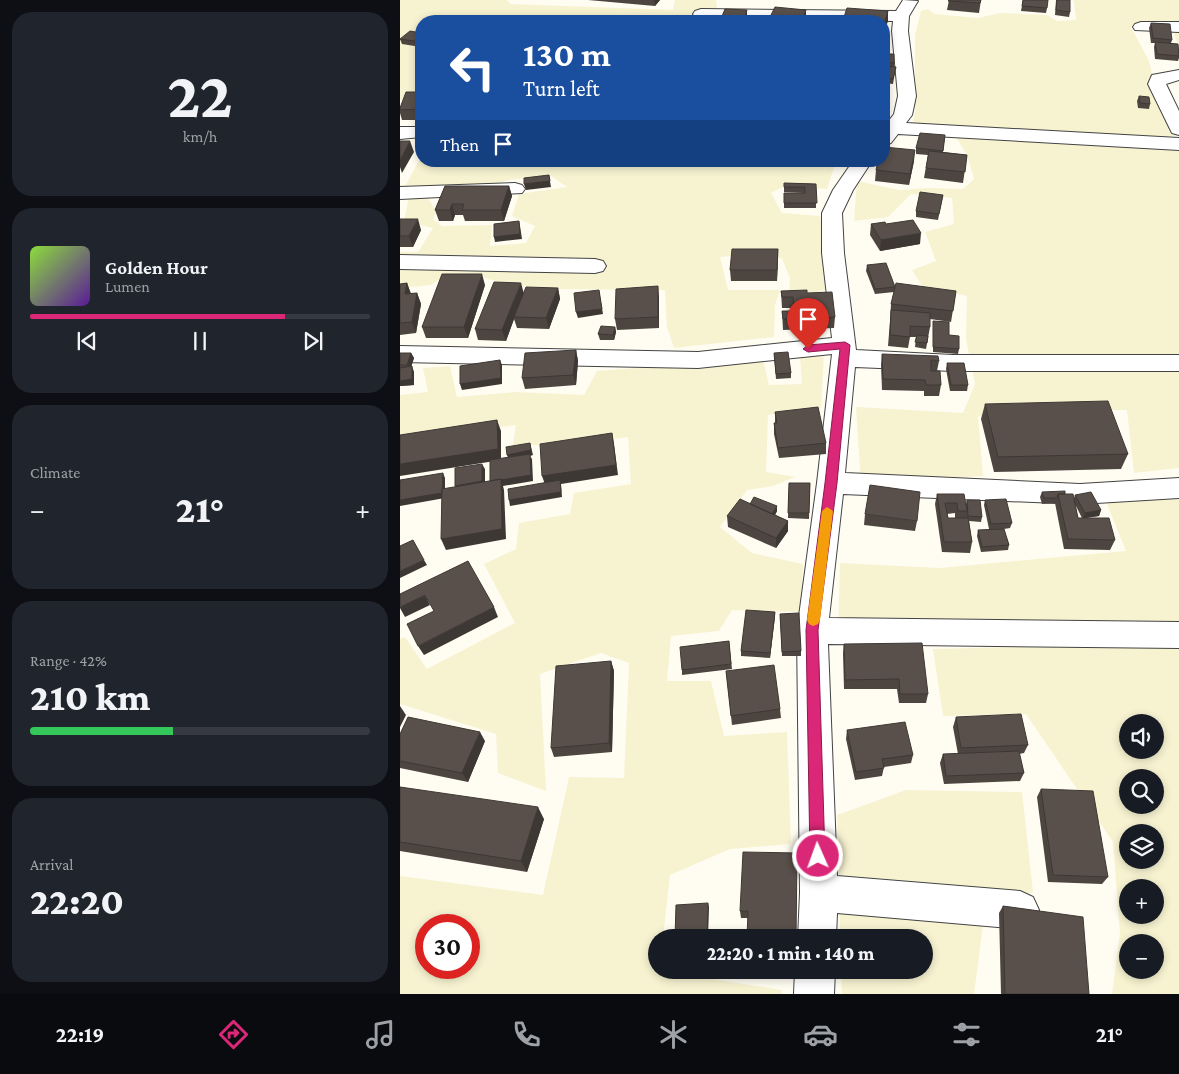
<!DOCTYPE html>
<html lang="en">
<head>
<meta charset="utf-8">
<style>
  :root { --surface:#171b24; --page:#20242c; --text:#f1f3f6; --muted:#9ea1a6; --line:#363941; --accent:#db2777 }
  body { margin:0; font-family:"Crimson Pro",serif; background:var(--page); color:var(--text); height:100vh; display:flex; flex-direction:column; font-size:19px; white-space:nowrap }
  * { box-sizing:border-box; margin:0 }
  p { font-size:16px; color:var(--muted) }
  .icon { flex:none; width:28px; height:28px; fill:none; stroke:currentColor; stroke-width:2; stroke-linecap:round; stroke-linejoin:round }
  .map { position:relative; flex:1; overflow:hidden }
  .drawer { display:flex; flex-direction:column; gap:12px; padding:12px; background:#0d0f14; width:400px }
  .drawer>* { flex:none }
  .banner { position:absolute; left:15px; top:15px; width:475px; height:152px; border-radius:20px; box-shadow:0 2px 8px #0003; background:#1a4fa0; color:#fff; overflow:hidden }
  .controls { position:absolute; left:719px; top:714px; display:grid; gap:10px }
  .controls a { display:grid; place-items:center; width:45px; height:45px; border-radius:50%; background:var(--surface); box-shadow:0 2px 8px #0003; font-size:25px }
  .speed { position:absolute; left:15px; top:914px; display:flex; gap:10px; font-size:25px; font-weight:700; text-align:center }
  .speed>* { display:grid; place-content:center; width:65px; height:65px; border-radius:50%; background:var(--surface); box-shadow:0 2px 8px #0003; line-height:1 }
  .speed .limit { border:8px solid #d22; background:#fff; color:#111 }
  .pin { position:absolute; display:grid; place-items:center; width:42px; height:42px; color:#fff; margin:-51px -21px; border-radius:50% 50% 50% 0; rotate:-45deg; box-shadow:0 0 5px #0007 }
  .pin .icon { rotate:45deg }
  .me { position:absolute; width:55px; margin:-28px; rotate:358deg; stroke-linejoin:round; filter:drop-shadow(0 0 4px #0008) }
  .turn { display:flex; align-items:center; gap:18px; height:105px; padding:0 25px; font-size:22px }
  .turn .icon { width:65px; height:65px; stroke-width:2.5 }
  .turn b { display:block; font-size:35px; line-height:42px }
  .then { display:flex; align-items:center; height:48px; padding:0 25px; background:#0003; gap:10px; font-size:19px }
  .big { font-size:38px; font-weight:800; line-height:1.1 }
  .drawer .tile { flex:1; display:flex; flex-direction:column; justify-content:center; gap:8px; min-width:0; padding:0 18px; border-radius:20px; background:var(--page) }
  .drawer .dial { align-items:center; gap:0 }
  .dial b { font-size:65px; line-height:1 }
  .song { display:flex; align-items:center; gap:15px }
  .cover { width:60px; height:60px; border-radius:8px; background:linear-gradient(135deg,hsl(90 70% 55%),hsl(270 70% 35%)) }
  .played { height:5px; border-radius:2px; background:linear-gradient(90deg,var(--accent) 75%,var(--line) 75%) }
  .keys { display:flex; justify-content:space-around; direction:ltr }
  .heat { display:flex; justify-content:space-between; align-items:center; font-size:28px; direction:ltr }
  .charge { height:8px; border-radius:4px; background:linear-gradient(90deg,#34c759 42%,var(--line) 0) }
  .trip { position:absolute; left:248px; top:929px; width:285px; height:50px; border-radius:25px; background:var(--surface); box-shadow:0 2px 8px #0003; font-weight:800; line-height:50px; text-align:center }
  .dock { display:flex; height:80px; justify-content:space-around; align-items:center; background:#090b0e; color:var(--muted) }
  .dock .icon { width:35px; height:35px }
  .dock .selected { color:var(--accent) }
  .dock b { font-size:22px; color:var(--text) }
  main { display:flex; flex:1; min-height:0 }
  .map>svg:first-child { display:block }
  .farmland { fill:#f7f3d1; fill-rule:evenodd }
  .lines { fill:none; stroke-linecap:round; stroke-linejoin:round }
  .minor-casing { stroke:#434343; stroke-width:2 }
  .minor { fill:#fff; fill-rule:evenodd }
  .wall { fill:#4d4540; fill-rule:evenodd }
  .shaded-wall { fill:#3e3834 }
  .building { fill:#59504b; stroke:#3e3834 }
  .route { fill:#db2777; stroke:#8e194d }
  .slow { fill:#f59e0b }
</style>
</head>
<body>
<main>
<section class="drawer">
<div class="tile dial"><b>22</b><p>km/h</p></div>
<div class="tile">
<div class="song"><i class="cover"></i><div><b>Golden Hour</b><p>Lumen</p></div></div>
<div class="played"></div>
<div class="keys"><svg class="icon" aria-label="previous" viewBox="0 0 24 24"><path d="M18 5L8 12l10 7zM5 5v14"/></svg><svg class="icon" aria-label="pause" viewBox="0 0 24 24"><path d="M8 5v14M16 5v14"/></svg><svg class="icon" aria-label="next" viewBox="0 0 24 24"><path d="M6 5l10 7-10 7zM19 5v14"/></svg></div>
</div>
<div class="tile"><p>Climate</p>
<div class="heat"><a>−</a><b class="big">21°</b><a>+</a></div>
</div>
<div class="tile"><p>Range · 42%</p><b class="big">210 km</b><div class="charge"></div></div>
<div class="tile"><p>Arrival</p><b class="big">22:20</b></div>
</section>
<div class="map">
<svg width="779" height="994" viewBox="0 0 779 994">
  <rect width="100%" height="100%" fill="#fffcf2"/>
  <path class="farmland" d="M0,0H107L111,4L273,10L275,0H316L318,16L313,21H21V98L0,100Z
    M671,0H779V46L770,27H731L749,61L752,73L779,122V135L765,138L513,125L515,112V35L521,11L528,9L534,14L578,18L600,13L647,15L657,21L676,20L674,1Z
    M556,137L779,142V468L734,473L727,410L594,411L578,417L583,476L461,484L456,407L563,413L575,384L566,339L567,296L522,286L512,270L536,261L525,232L554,224L552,198L511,194L488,217L454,221L457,181L499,190L527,188L563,189L574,179L567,155Z
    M21,156V161H436L427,189L385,186L371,193L382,213L420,216L432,273L425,290L408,294L389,292L390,278L382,259L365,252L320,257L328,290H380L375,305L374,337L274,348L267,327L265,290L155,289L110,285L77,276H45L31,285L0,288V252H18L33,228L4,221L9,197L26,194L36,212L33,220L42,226L92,225L90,246L126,243L135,226L112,216L119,194L167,187L151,176L109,180L77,190L0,191V185H6Z
    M424,353L421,409L368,415L366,472L395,477L373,486L347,490L320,527L352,553L403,564L401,612L332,610L319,631L271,636L267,681H311L324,736L387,732L391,844L330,849L270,875L263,937L256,938V970L382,990V994H0V876L143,895L169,777L224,778L229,663L201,653L140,674L146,791L98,773L96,734L0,704V639L5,637L27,669L115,623L84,564L116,549L119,523L170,514L174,493L231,484L228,437L151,448L147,445H113L116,425L0,441V395L28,392L23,368L50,366L57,397L116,392L184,395L197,371L363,359L369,385L402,384L400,358ZM26,925H69V968H26Z
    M779,491V625L438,637L440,563L540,568L726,551L702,492Z
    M779,643V994H712L720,934L713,842L626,714L543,716L533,649ZM728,722H755V750H728ZM728,778H755V805H728ZM728,832H755V860H728ZM728,888H755V915H728ZM728,942H755V970H728Z
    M506,790L622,792L633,892L585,910L574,994H442L441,970H524V938L440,937L437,815Z"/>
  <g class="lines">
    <defs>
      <path id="minor" d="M503,0L518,1L509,16L508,31L516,96L512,115L506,123L779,138V150L498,134L491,143L484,145V127L494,114L498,96L492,31L493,21L301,19L295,17L293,14L295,11L301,9L496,11Z
        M741,22H779V32L735,30L733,27L735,24Z
        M779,70V80L766,84L779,111V135L772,133L770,129L748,84L752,75Z
        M0,127H21V137L0,139Z
        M453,161H472L453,190L442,213L444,253L456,350L553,355H779V371H553L455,367L445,473L680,484L779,478V498L680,504L443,494L429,618L779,622V648L428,644L437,876L620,891L633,897L639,910L633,923L620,929L437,913L436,938H398L400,893L397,631L417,483L432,354L298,368L0,362V346L298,352L432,338L422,253V213L433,190Z
        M115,183L122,185L125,189L122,193L0,199V187Z
        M0,255L195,259L203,261L206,266L203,271L195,273L0,269Z
        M395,970H435L434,994H394Z"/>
    </defs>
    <use href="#minor" class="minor-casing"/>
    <use href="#minor" class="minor"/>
  </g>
  <path class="wall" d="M188,0H260L255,6Z
    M549,0H581L579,13L547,10Z
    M623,0L647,8L646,13L621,11Z
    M656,0H670V12L669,17L655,15Z
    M488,11V21L484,31V21H444V17Z
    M751,23L772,40L771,43L779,52V58L778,61L755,59L754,47L755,43H751L749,28Z
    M21,33V47L2,44L0,39Z
    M484,54L494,63V67L495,72L493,84L484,83Z
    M21,92V120H2L0,113V108Z
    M739,96L750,104L749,109L738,108L737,101Z
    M545,135L543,152L567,155L563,183L524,178L528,155L516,154V148Z
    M514,161L509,185L475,181L476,170Z
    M384,183L416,184V208H384V193H405L384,192Z
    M45,186H109L112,196L104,221H65L63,215H55L53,221H39L35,210Z
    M543,195L538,220L516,217V211Z
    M0,219L21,230L13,247H0Z
    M471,224H486L520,244L480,251L470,235Z
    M378,249L377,281H331L330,270Z
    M467,265L495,287L556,291L551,322L530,319V327L526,349L515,347L516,337H510L508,348L488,346L490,321L491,304L494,292L475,294L466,271Z
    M7,283L11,294L17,293L21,304L16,333L0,335V284Z
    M85,285L68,338H26L22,327Z
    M158,288L160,299L149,329L117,328L114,319L106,341L78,340L75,329L123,293Z
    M381,291L407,293L435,317L434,328L383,330L382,311H393V308H382Z
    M259,297V328L217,330L215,319Z
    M533,321L549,335L559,349L558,354L533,352Z
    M215,327L216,332L214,340H200L198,334Z
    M176,350L178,361L176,385L125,389L122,378Z
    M0,353H11L14,358L11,367L14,372V385L0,386Z
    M374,353L391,373V378L376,379Z
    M482,354L539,361L537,371L541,385L539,396H524V391L482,390L481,365Z
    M547,363L568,385L567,391H550L546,369Z
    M585,404L728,454L721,469L594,472L581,419Z
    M375,412L426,443V454L379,458L374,434V423H375Z
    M389,483H410L409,519L388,518Z
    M642,492L665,494L674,498L675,495L701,510L699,516L686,518L715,540L710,550L664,549L655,503L642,504L640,497ZM675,504L682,518H678Z
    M537,494L566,504L567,500L582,517L581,522L569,521L572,542L570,553L542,552L535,504ZM555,513V518H548L547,514Z
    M585,500L612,523L610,528L604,529L609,545L608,550L581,552L577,536L578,530L603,529H589L584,505Z
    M350,504L377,511L375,515L388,521V531L376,548L328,527L327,516Z
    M465,514L517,521L515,531L464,525Z
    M375,612L370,658L341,656V651Z
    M380,614L401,651V656H382Z
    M329,641L332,669L282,675V670Z
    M444,644L528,694L526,703H499L497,689H444L443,653Z
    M211,661L214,671L212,752L154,757L151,748Z
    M326,671L380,709L381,718L332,725Z
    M556,717L628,745L624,753L619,754L624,773L620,781L544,784L540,763L543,754H558L553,727Z
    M447,730L513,755L511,763L484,767L482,776L455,780L446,739Z
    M0,734L85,741L68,782L0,768Z
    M0,787L144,819L127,872L0,851Z
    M641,789L708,877L702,884L648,882L637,797Z
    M397,853L348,918H341L340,911Z
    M603,906L689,994H601L599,913Z
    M333,970H395V975L333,973Z"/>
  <path class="shaded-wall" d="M254,0H260L255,6Z
    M347,10V21H343Z
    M406,10V19L405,21H401Z
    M488,11V21L484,31L485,21Z
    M10,141L14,152L2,173L0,167V160Z
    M515,150L514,161L509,185L510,174Z
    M149,175L151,187L126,190L124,184Z
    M109,186L112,196L104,221L101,210Z
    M52,204L55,215L53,221L50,210Z
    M18,219L21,230L13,247L9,236Z
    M119,221L120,226L122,239L95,242L94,237Z
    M521,233L520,244L480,251L481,240Z
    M378,249V260L377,281V270Z
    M82,274L85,285L68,338L64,327Z
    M7,283L11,294H5Z
    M121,283L124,294L114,317V319L106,341L102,330Z
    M258,286L259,297V328L258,317Z
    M158,288L160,299L149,329L146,318Z
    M199,290L203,314L178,318L176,312Z
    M17,293L21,304L16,333L12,322Z
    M215,327L216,332L214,340L213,335Z
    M176,350L178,361L176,385L173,375Z
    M11,353L14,358L10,370L7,365Z
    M100,360L102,365V384L62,390L60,384Z
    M12,366L14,372V385L0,386V381Z
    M97,420L101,431V460L0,476V464Z
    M212,433L214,444L218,475L161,484L162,497L110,506L109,500L146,487L142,476Z
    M130,443L133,455L130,456L132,459L133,481L103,486L104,490L106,539L46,550L41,539L92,487L109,460L107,455Z
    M82,464L85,469V487L57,491L55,486Z
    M43,473L45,478V498L0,506V500Z
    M377,506V511L373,519L372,514Z
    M701,510L699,516L683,518L685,513Z
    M388,521V531L376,548V538Z
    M24,560L27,565L0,578V571Z
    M25,595L30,605L5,617L0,608V607Z
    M94,607L98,617L24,655L18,646Z
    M375,612V617L370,658V653Z
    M211,661L214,671L212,752L209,743Z
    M0,706L6,715L0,727Z
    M80,732L85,741L68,782L62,773Z
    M138,807L144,819L127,872L121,861Z
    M308,903L309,907L308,938H307Z"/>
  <path class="building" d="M549,0H581L580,3L548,1Z
    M623,0H648L647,8L622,6Z
    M657,0H670V12L656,10Z
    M375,7L406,10L401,21H368Z
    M447,8L488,11L485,21L444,17Z
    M325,9L347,10L343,21H320Z
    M751,23L770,24L772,40L753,38Z
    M10,31L21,33V42L0,39Z
    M755,42L778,44L779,56L757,54Z
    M484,54H494V63L484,62Z
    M484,66L496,67L493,79L484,78Z
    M6,92H21V109L0,110V108Z
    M739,96L749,97L750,104L740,103Z
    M520,133L545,135L543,151L516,148Z
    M0,141H10L0,160Z
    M484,147L515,150L510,174L476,170L478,161H484Z
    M529,151L567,155L565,172L526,168Z
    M149,175L150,181L124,184V178Z
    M384,183L416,184L417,203H384V193H405V187H384Z
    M45,186H109L101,210H62L64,204H52L50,210H35Z
    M520,192L543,195L539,214L516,211Z
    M0,219H18L9,236H0Z
    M513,220L521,233L481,240L471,224L485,222L486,224Z
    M119,221L120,234L94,237V224Z
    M332,249H378L377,270H330Z
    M486,263L495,287L475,289L467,265Z
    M42,274H82L64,327H22Z
    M94,282L121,283L102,330L75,329Z
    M7,283L5,294L17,293L12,322L0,323V284Z
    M496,283L556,291L553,311L491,304Z
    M258,286V317L215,319L216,289Z
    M126,287L158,288L146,318L114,317Z
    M199,290L202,309L176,312L174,293Z
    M407,290V293L432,292L435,317L383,319L382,311H394L393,297H382L381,291Z
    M491,310L530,313V327L510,326V337L490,335Z
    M533,321L549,322V335L559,336V349L533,347Z
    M201,326L215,327L213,335L198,334Z
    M517,335L528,336L527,343L515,342Z
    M176,350L173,375L122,378L125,353Z
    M388,352L391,373L376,374L374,353Z
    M0,353H11L7,365H0Z
    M482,354L538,356L539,361L531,360V371H540L541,385H526L525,380L483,379Z
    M100,360L101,378L60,384V366Z
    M547,363H564L568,385H551Z
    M12,366V379L0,381V368Z
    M708,401L728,454L598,457L585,404Z
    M418,407L426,443L378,448L374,423H377L375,412Z
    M97,420L98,449L0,464V435Z
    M212,433L216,465L142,476L140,444Z
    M130,443L131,450L107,455L106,447Z
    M130,454L131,475L101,480V479L90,481V460Z
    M82,464V481L55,486V468Z
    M43,473L42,493L0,500V480Z
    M101,479L102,529L41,539L42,489Z
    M160,480L161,492L109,500L108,489Z
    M389,483H410L409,513H388Z
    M470,485L520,492L517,521L465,514Z
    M665,491V494H658L657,498H644L642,492Z
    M691,492L701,510L685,513L675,495Z
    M537,494H564L567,511H558L557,503H545L548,518H568L572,542H544Z
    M658,494H673L678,518H709L715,540L668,539Z
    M354,497L377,506L372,514L350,504Z
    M340,499L388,521L376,538L327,516Z
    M606,499L612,523L591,524L585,500Z
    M567,500H580L582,517L568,516Z
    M604,529L609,545L582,547L578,530Z
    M13,540L24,560L0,571V546Z
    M68,561L94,607L18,646L7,624L34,611L25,595L0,607V594Z
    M346,610L375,612L370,653L341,651Z
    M399,613L401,651L382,652L380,614Z
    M329,641L331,664L282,670L280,647Z
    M522,643L528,694H500L499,679L445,680L444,644Z
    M211,661L209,743L151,748L156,666Z
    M374,665L380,709L331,716L326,671Z
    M621,714L628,745L561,748L556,717Z
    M8,717L80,732L62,773L0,761V734Z
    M505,722L513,755L482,759L484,768L456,772L447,730Z
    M619,751L624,773L546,776L543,754Z
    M0,787L138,807L121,861L0,842Z
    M641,789L693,791L708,877L653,875Z
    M343,852L397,853L396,938H347L348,911H340Z
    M308,903L307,938H275L276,905Z
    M603,906L683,917L689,994H605Z"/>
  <path class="route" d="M445,342L450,345L437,483L418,630L425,856L423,861L418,863L413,861L410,856L406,630L425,483L440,349L408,352L403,349L408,345Z"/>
  <path class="slow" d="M427,507L433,511L420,620L418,624L413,626L409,624L407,620L422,511Z"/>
</svg>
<div class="controls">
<a><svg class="icon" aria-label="sound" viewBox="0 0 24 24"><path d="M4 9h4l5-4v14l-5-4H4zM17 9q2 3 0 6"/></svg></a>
<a><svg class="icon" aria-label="search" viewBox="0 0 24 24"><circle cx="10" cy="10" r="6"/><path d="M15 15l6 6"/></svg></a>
<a><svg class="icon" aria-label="layers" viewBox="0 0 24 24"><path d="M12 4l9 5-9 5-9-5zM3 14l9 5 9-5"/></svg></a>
<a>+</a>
<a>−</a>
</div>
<div class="speed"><div class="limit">30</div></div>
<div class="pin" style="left:408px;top:349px;background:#d93025"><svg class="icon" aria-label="arrive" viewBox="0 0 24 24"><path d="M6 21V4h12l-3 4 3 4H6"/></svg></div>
<svg class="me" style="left:418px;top:856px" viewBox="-20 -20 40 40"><circle r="17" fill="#db2777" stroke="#fff" stroke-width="3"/><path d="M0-11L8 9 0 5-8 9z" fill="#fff"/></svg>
<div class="trip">22:20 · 1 min · 140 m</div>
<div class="banner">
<div class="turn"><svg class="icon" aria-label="left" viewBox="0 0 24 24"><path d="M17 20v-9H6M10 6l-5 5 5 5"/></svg><div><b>130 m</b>Turn left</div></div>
<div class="then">Then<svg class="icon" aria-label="arrive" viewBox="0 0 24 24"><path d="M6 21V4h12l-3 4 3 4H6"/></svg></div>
</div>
</div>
</main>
<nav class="dock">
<b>22:19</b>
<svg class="icon selected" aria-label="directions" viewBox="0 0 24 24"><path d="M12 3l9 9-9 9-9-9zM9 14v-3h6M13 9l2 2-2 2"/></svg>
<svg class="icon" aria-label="music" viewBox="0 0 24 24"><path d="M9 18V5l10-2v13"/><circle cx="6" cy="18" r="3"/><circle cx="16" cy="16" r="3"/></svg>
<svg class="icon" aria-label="phone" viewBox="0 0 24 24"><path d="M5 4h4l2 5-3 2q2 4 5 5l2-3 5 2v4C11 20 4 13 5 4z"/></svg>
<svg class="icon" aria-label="climate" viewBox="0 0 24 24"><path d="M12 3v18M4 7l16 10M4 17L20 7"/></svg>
<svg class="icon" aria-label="car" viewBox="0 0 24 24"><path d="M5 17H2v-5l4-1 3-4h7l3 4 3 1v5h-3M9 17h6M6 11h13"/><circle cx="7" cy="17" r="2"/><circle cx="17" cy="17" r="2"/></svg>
<svg class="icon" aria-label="filters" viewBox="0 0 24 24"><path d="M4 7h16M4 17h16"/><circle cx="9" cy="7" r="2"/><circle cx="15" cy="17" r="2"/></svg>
<b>21°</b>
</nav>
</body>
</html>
